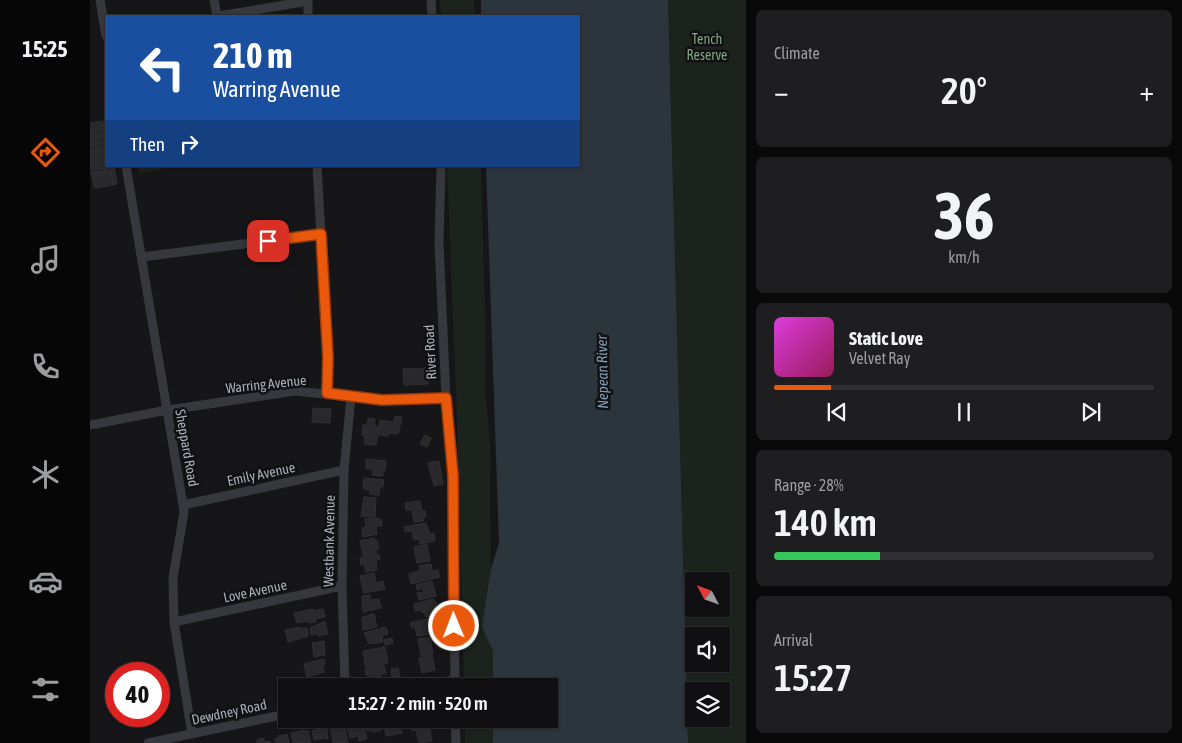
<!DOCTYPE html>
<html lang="en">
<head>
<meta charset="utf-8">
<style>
  :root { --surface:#101012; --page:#1e1e20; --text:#f1f3f6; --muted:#9c9d9f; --line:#303032; --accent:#ea580c }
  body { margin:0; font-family:"Asap Condensed",sans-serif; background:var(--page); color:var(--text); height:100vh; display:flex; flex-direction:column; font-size:19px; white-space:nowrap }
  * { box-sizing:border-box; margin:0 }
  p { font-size:16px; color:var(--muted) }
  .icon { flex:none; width:28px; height:28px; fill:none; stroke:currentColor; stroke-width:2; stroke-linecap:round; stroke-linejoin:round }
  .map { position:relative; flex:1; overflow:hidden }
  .panel { display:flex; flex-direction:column; gap:10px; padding:10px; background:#09090a; width:436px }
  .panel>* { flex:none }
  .top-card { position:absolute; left:15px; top:15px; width:475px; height:152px; border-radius:0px; box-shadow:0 1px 4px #0004,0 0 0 1px var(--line); background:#1a4fa0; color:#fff; overflow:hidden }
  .needle { width:32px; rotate:311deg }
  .controls { position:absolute; left:595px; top:572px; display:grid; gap:10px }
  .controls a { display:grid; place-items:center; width:45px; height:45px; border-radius:0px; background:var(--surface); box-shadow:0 1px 4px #0004,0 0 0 1px var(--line); font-size:25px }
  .speed { position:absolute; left:15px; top:662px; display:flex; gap:10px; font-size:25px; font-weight:700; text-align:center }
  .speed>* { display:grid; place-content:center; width:65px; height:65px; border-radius:50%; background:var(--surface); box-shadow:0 1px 4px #0004,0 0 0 1px var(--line); line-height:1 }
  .speed .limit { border:8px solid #d22; background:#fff; color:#111 }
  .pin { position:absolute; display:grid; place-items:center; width:42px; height:42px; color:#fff; margin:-21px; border-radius:10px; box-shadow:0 2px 8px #0006 }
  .me { position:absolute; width:55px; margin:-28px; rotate:359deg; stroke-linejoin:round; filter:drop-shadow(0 0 4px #0008) }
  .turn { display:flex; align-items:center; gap:18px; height:105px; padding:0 25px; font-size:22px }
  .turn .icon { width:65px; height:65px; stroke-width:2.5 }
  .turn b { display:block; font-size:35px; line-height:42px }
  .then { display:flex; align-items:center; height:48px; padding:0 25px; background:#0003; gap:10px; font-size:19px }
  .big { font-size:38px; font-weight:600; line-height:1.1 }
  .panel .tile { flex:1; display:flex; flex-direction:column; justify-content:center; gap:8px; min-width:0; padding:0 18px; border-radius:8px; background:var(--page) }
  .panel .dial { align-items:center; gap:0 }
  .dial b { font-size:65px; line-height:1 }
  .song { display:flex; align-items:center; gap:15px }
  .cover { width:60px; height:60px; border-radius:8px; background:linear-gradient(135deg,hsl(300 70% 55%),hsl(330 70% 35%)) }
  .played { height:5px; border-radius:2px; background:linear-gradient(90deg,var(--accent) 15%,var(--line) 15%) }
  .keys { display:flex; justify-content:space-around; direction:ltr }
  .heat { display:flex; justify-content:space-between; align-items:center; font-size:28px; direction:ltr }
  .charge { height:8px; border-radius:4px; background:linear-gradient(90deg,#34c759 28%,var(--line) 0) }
  .trip { position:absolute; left:188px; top:678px; width:280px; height:50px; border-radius:0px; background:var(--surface); box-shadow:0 1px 4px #0004,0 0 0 1px var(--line); font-weight:600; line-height:50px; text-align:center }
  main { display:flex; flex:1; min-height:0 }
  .tab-bar { display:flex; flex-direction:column; width:90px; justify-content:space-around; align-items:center; background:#060607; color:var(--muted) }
  .tab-bar .icon { width:35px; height:35px }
  .tab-bar .current { color:var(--accent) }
  .tab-bar b { font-size:22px; color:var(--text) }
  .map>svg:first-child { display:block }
  .green { fill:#1c231d; fill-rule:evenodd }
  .water { fill:#2c353c }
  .building { fill:#29292c; stroke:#303034 }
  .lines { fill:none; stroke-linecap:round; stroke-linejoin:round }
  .minor { stroke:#37383d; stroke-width:9 }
  .route-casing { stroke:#983908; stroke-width:12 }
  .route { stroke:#ea580c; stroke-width:9 }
  .labels { text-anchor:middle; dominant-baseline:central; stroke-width:5; stroke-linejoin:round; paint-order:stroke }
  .park-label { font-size:14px; fill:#7fa381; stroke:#111113 }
  .street-label { font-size:14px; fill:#a8adb8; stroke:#111113 }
  .water-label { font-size:15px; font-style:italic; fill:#7f9bb3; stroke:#111113 }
</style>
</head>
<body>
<main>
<nav class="tab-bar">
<b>15:25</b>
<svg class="icon current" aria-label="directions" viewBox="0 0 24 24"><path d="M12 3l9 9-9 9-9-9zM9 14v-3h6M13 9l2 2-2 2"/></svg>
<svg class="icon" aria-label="music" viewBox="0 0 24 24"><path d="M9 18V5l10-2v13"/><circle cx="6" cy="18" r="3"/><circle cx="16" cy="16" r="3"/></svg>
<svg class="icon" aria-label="phone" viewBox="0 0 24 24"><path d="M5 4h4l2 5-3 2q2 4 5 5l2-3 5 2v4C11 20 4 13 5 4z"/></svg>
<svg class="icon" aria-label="climate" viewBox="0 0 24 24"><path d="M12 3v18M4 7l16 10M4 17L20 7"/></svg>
<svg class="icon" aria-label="car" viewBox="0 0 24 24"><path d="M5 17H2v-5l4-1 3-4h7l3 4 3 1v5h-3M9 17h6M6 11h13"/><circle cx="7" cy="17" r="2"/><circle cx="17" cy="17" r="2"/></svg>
<svg class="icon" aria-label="filters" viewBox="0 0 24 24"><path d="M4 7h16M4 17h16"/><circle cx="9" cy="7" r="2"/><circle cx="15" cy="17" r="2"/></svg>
</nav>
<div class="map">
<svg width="656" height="743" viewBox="0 0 656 743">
  <rect width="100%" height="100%" fill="#161618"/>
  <path class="green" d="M350,0H384L385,16H351Z
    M578,0H656V743H598ZM604,581H631V609H604ZM604,636H631V664H604ZM604,691H631V719H604Z
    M48,166H92L49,173Z
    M357,166H391L396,351L395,388L400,440L401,624L406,656L405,686H374L367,418Z
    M375,719H405V743H375Z"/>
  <path class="water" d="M391,0H578L598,743H403V719H459V686H403V651L392,627L401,569L409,543L396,166H489V16H391Z"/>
  <path class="building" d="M13,121L14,128L0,130V123Z
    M14,128L15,135L0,138V130Z
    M15,135L16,142L0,145V138Z
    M16,142V150L0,152V145Z
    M16,150V157L0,159V152Z
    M16,157V164L0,167V159Z
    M16,164V166H20L21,171L0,174V167Z
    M20,166H24L27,184L23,185Z
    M21,171L23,185L4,188L2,174Z
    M338,368V384L314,385L313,369Z
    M223,408L241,409L240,423L222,422Z
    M305,416L312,417L308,434L298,433V436L288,435L290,420L304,422Z
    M278,418L285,419L284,426L289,427L286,445L274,444L275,436L272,435L273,425H277Z
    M335,435L341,438L337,447L330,444Z
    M276,459L296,461L295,471L293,470V476L282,475L283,469H276Z
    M349,461L353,484L344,486L338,463Z
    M274,478L294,480L293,487H290L289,495L280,494V491L273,488Z
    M274,497L286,498L285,517L271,516Z
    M330,501L332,511H335L336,517H333V521L324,522L322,510H316L315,503Z
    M287,518V519H291L292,526H286L287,534L273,537L272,528L276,527L275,519Z
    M336,523L340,534L344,533L345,541L330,544L329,539L324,540L322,531L315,532L314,527Z
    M284,538L285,541H287L289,549H286V553L273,556L270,541Z
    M337,544L340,561L327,563L324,547Z
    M289,554L290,559L286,560L287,570L276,572L274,564L271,565L270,558Z
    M341,564L342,571L348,570L350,577L321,584L319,574L330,571L329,566Z
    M284,573L286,583L293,581L295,589L274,593L270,576Z
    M342,581L346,596L329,600L327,593L334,592L333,588L327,590L326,585Z
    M280,595L281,600L289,599L291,608L273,612L272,596Z
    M343,599L347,603L345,609L346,615L336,617L334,612L332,613V610L325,611L324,604Z
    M223,609L224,611L233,609L235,617L225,619L226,622L219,623V621L207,623L204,613Z
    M282,614H284L287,627L273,630L272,618Z
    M345,617L347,633L327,636L325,627L322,628L320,623Z
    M235,621L238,634L228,636L227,634L221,635L220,628Z
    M210,627L211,629L217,628L218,636L198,642L195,630Z
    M296,627L298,634L292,635L293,642L279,644L274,633Z
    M340,637L343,653L331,656L328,639Z
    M302,638L303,643L295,645L294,640Z
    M234,641L235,655L224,657L222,643Z
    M295,647L298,663L276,667L275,665L273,651Z
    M342,655L345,670L332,673L329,658Z
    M234,659L235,665L233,666L234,672L217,677L214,664Z
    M294,665L296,673L289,675L291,676L292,679L285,681V680L281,681L280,676L276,675L275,669Z
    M308,668L310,676L302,677L301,669Z
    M234,678L236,686H211L220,684V681Z
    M264,719H272L277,739L269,741L268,736L260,738L256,722Z
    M279,719H289L292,730L283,732V730L277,731L275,723L279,722Z
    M293,719H309L312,733L296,736Z
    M338,720L342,741L329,743L326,730L322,731L321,724Z
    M247,723L248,725L254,723L258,743H243L240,726Z
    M236,725L238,739H236L235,738L224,740L222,731L231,729L230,726Z
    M215,730V731H218L221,743H203L201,733Z
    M197,734L199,743H186L185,739L188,738L189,736Z
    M173,738L175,742L180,741V743H167V740Z"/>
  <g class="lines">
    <path class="minor" d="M10,0L16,36
      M124,0L127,16
      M218,0V16
      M341,0L342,16
      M129,16L218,1
      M36,166L93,505L94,512L83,578L84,622L102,734
      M227,166L238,358L237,393
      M351,166L349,243L356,398L363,475L365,686
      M52,257L231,234
      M0,425L72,411L205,391L292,400L356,398
      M93,505L254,470
      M84,622L252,586
      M255,686L252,586L254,470L261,397
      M331,686L364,680
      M365,719L366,743
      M58,743L196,714"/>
  </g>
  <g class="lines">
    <defs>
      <path id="route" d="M178,241L231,234L238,358L237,393L292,400L356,398L363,475L364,626"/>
    </defs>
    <use href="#route" class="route-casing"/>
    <use href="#route" class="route"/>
  </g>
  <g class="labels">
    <g class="park-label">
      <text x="617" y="39">Tench<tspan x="617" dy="16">Reserve</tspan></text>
    </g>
    <g class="street-label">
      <text transform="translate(340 352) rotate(-93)">River Road</text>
      <text transform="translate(176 384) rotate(-6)">Warring Avenue</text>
      <text transform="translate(97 448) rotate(80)">Sheppard Road</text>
      <text transform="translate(171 474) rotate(-12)">Emily Avenue</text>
      <text transform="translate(239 541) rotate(-89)">Westbank Avenue</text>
      <text transform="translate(165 591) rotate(-12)">Love Avenue</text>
      <text transform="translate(139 712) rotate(-12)">Dewdney Road</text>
    </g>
    <g class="water-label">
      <text transform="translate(512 372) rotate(-91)">Nepean River</text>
    </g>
  </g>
</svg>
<div class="controls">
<a><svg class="needle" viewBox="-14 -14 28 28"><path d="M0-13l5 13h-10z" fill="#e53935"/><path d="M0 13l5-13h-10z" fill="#9c9d9f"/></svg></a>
<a><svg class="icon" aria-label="sound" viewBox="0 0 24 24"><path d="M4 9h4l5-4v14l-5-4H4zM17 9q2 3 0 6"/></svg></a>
<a><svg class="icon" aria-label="layers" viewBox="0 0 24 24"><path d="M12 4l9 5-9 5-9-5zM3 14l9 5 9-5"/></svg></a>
</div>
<div class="speed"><div class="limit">40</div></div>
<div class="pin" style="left:178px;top:241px;background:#d93025"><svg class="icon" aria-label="arrive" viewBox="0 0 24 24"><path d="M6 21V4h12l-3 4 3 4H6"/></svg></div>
<svg class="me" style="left:364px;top:626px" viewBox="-20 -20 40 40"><circle r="17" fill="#ea580c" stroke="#fff" stroke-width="3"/><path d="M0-11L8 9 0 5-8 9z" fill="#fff"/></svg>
<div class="trip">15:27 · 2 min · 520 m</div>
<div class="top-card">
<div class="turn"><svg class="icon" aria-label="left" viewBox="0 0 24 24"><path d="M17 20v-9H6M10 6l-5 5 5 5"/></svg><div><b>210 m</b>Warring Avenue</div></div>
<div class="then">Then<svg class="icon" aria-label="right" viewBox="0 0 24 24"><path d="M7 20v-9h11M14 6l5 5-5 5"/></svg></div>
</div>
</div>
<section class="panel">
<div class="tile"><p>Climate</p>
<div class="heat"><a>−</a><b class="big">20°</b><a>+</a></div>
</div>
<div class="tile dial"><b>36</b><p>km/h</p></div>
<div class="tile">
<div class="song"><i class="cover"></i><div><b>Static Love</b><p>Velvet Ray</p></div></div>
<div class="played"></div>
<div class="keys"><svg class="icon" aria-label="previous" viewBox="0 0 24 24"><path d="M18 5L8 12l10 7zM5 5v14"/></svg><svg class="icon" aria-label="pause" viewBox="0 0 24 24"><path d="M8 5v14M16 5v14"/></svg><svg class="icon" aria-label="next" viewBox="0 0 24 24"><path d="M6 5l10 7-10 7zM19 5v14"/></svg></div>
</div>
<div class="tile"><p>Range · 28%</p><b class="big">140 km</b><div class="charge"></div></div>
<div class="tile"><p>Arrival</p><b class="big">15:27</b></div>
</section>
</main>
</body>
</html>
